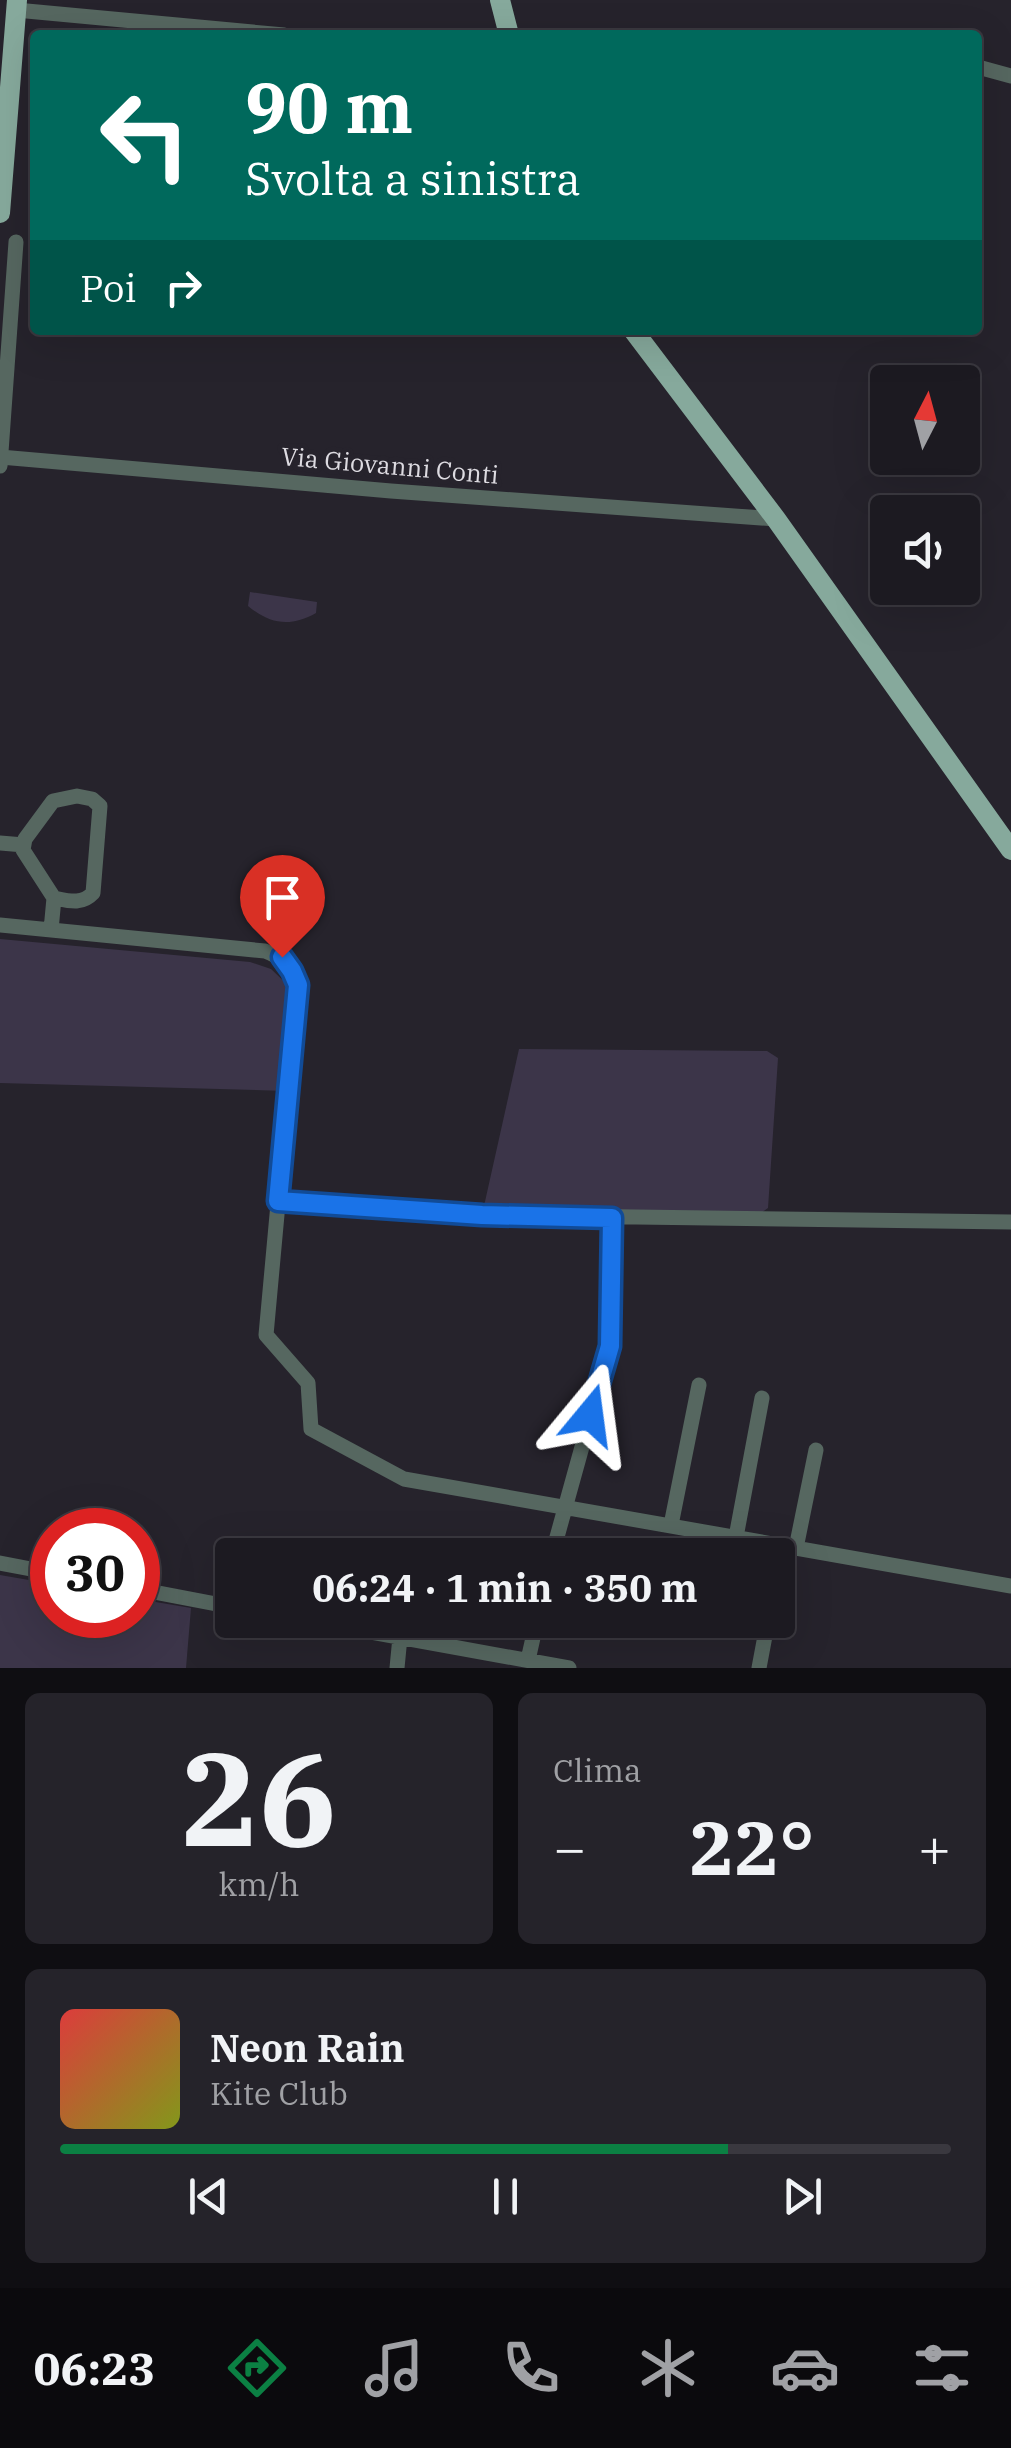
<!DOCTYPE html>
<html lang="it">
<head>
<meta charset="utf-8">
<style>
  :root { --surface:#1c1a21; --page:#25232a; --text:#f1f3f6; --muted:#a0a1a5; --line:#3a383f; --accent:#0b8043 }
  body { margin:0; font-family:"IBM Plex Serif",serif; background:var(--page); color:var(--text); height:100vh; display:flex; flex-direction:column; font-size:38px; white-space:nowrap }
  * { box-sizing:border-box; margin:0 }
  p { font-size:32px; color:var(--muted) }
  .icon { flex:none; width:55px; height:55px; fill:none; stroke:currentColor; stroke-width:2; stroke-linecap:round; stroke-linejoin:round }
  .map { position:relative; height:1668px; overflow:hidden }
  .details { display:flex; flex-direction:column; gap:25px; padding:25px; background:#0f0e12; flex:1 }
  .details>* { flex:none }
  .banner { position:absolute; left:30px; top:30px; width:952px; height:305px; border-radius:10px; box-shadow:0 10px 40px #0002,0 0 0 2px var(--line); background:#00695c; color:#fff; overflow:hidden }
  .needle { width:65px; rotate:6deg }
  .tools { position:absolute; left:870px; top:365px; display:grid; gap:20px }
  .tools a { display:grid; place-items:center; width:110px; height:110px; border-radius:10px; background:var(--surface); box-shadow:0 10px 40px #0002,0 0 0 2px var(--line); font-size:50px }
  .speed { position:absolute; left:30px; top:1508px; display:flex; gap:20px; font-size:50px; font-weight:700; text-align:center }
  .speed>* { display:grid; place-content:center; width:130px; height:130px; border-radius:50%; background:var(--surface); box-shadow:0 10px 40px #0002,0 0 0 2px var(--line); line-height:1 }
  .speed .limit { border:15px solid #d22; background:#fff; color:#111 }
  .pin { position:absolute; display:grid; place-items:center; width:85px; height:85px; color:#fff; margin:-102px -42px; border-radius:50% 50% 50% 0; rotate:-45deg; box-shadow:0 0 10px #0007 }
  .pin .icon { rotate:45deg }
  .me { position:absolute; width:110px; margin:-55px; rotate:16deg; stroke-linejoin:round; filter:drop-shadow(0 0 8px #0008) }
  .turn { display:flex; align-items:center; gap:35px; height:210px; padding:0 50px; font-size:45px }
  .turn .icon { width:130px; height:130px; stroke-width:2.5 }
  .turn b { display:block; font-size:70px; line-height:85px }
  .then { display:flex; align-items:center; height:95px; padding:0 50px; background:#0003; gap:20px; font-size:38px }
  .big { font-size:75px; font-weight:800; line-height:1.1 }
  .details .widget { flex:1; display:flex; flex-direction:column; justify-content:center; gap:15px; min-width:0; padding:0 35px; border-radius:15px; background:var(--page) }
  .details .dial { align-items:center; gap:0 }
  .dial b { font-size:130px; line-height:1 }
  .song { display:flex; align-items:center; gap:30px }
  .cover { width:120px; height:120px; border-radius:15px; background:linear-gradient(135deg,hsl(0 70% 55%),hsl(70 70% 35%)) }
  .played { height:10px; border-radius:5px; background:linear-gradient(90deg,var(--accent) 75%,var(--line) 75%) }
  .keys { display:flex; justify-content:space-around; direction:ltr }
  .heat { display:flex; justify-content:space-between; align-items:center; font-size:55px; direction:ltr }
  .details .tiles { flex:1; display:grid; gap:25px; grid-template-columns:1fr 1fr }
  .widget:last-child { grid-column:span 2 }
  .trip { position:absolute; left:215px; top:1538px; width:580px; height:100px; border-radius:10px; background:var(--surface); box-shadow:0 10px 40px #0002,0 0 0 2px var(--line); font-weight:800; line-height:100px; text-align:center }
  .tab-bar { display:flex; height:160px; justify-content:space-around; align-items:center; background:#0b0a0d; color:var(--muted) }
  .tab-bar .icon { width:70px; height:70px }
  .tab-bar .selected { color:var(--accent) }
  .tab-bar b { font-size:45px; color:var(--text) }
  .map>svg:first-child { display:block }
  .green { fill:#3c3549 }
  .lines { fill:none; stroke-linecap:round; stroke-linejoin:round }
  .minor { stroke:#566760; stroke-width:15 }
  .major { stroke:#86a99c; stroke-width:20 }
  .route-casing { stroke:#114b97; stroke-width:25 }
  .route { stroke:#1a73e8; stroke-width:18 }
  .labels { text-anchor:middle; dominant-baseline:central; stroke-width:10; stroke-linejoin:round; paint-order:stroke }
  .street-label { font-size:25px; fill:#dddbe1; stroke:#26232c }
</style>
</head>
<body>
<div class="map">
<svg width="1011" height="1668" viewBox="0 0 1011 1668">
  <rect width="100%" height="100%" fill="#26232c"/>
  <path class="green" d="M250,592L317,602L316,613C291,627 271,625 248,606Z
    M0,939L250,962L271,969L291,988L288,1091L0,1083Z
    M519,1049L767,1051L778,1058L768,1208L761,1213L482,1215Z
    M0,1575L52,1584V1615H138V1599L191,1608L186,1668H0Z"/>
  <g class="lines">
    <path class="minor" d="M16,10L284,35
      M978,67L1011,76
      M0,457L391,491L776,519
      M0,466L16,242
      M0,843L24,845
      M0,925L265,951C284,958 291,967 298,985L266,1335L308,1383L311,1429L404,1479L1011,1586
      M51,930L54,898L23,850L25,839L53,801L77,796L92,799L100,806L93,893C82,905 69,901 54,898
      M278,1201L482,1215L1011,1222
      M671,1525L699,1385
      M736,1537L762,1398
      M796,1548L816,1450
      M552,1555L610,1346L611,1218
      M0,1563L52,1573
      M778,1571L783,1545
      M138,1589L232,1607
      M305,1620L569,1668
      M528,1660L537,1620
      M397,1668L400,1637
      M759,1668L768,1620"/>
    <path class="major" d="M500,0L509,35
      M0,213L17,0
      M633,330L776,519L1011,850"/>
  </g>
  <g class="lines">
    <defs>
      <path id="route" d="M282,957L292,971L298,985L278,1201L482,1215L612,1218L610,1346L590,1415"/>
    </defs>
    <use href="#route" class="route-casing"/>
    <use href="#route" class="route"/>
  </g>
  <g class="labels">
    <g class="street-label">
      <text transform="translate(390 465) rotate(5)">Via Giovanni Conti</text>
    </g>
  </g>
</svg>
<div class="tools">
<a><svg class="needle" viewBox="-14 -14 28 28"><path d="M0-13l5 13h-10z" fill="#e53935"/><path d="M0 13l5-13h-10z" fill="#a0a1a5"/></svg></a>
<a><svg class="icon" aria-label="sound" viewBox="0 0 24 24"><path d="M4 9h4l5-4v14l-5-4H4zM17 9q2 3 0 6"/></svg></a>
</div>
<div class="speed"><div class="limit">30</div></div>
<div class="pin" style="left:282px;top:957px;background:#d93025"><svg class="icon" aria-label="arrive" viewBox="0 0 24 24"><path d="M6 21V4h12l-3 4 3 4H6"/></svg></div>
<svg class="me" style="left:590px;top:1415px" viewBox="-20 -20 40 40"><path d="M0-17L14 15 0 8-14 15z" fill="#1a73e8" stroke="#fff" stroke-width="4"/></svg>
<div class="trip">06:24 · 1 min · 350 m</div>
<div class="banner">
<div class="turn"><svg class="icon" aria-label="left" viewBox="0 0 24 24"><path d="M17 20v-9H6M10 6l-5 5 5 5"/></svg><div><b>90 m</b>Svolta a sinistra</div></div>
<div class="then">Poi<svg class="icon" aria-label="right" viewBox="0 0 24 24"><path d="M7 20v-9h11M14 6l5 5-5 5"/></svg></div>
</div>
</div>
<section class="details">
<div class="tiles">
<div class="widget dial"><b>26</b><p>km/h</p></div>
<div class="widget"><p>Clima</p>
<div class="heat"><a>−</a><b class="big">22°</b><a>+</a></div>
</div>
<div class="widget">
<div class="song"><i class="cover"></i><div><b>Neon Rain</b><p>Kite Club</p></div></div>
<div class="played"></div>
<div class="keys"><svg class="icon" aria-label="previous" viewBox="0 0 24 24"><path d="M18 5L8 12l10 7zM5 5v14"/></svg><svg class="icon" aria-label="pause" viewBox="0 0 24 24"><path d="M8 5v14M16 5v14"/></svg><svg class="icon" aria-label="next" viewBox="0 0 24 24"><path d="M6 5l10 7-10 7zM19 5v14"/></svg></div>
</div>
</div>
</section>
<nav class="tab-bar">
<b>06:23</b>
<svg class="icon selected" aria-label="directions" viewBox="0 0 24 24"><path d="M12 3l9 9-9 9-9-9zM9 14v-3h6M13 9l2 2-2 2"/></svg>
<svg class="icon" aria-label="music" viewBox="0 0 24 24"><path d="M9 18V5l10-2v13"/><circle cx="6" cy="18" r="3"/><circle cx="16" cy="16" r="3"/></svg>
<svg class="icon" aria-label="phone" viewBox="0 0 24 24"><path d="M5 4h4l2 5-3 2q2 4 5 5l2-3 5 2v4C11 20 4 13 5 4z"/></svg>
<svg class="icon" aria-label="climate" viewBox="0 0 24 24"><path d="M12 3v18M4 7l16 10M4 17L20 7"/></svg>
<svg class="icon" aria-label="car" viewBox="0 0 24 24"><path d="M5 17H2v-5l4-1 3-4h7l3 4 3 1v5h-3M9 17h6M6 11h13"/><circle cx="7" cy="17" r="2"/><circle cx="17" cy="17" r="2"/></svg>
<svg class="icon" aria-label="filters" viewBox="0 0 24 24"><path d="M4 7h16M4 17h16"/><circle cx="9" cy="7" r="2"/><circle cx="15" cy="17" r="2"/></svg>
</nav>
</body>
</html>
